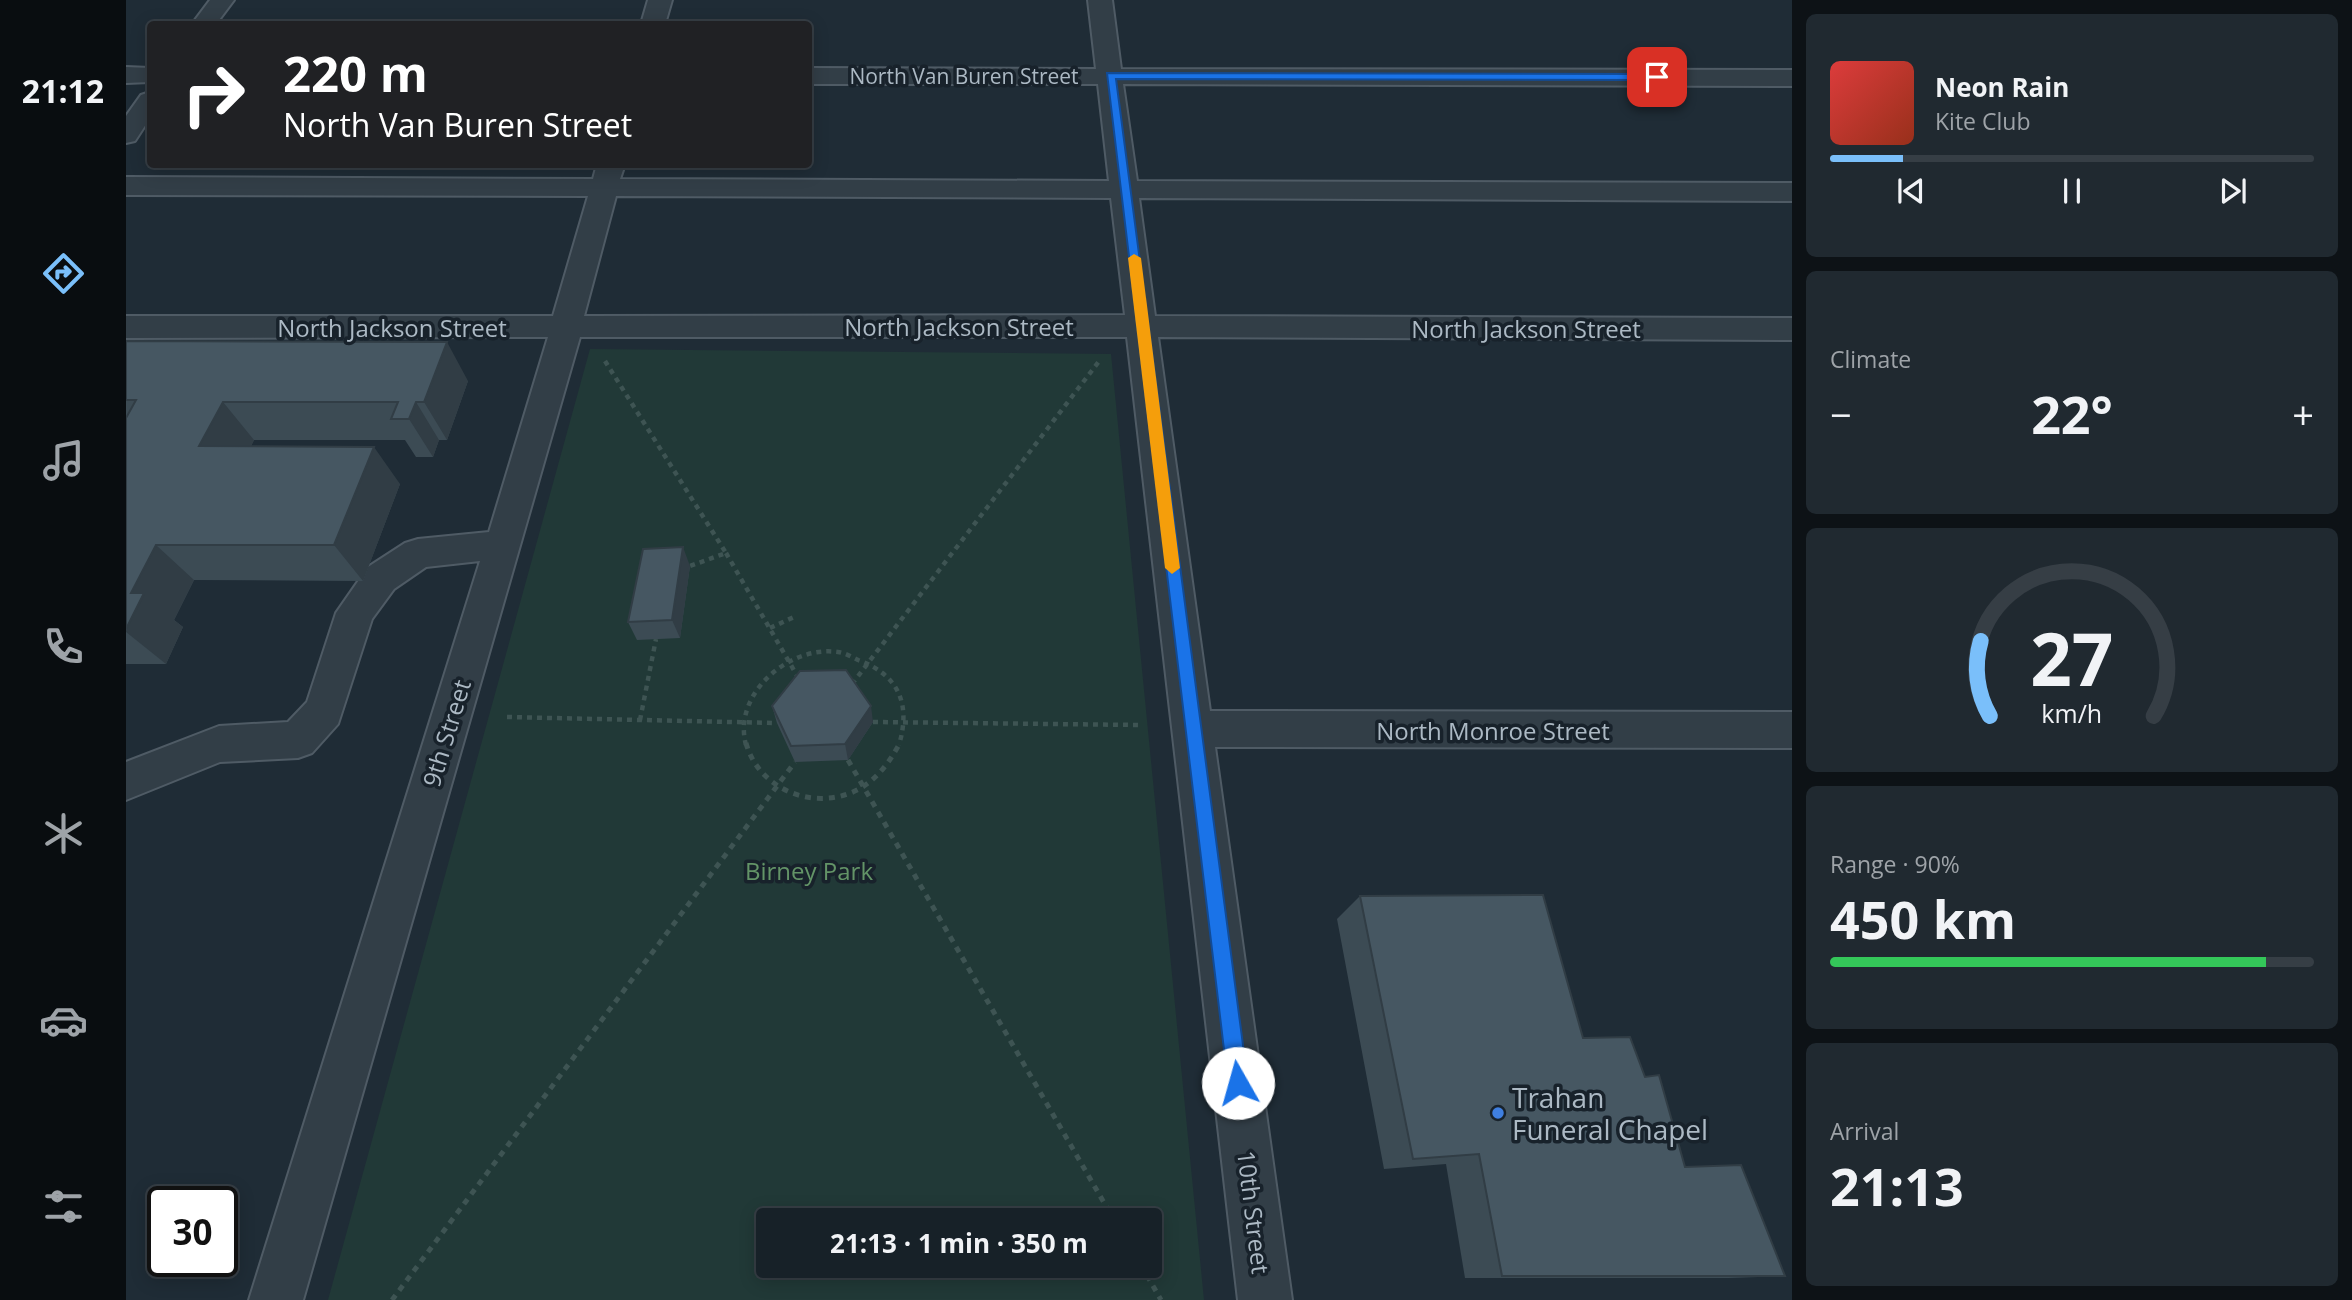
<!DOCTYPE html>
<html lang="en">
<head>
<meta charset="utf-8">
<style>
  :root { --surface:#172128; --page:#202930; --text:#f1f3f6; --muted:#9ea3a8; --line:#363e45; --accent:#7abffa }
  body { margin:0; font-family:"Open Sans",sans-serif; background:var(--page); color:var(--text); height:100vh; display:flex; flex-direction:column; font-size:26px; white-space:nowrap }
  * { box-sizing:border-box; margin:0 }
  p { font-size:23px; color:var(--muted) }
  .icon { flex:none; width:38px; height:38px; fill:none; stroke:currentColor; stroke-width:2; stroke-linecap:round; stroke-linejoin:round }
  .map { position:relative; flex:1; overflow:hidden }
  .drawer { display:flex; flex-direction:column; gap:14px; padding:14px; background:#0d1216; width:560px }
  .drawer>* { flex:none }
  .banner { position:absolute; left:21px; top:21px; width:665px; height:147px; border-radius:7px; box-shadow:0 4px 18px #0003,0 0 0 2px var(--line); background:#202124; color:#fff; overflow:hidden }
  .speed { position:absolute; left:21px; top:1186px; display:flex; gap:14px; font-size:35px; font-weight:700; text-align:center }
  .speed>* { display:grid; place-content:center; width:91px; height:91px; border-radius:50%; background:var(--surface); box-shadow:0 4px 18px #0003,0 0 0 2px var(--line); line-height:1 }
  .speed .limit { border:4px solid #111; border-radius:10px; background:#fff; color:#111 }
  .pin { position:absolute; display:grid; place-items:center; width:60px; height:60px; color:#fff; margin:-30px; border-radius:14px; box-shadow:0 4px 10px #0006 }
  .me { position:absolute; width:77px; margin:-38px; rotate:353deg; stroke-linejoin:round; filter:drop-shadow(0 0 5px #0008) }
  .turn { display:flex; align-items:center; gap:24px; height:147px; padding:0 21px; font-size:32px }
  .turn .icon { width:91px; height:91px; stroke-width:2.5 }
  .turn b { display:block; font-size:49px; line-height:60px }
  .big { font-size:52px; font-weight:700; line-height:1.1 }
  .drawer .tile { flex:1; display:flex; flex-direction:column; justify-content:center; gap:10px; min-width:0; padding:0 24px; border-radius:10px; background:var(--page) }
  .drawer .dial { align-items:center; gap:0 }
  .dial svg { height:182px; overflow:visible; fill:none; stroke:var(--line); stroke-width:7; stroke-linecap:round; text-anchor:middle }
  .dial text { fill:var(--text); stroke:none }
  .song { display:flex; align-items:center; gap:21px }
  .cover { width:84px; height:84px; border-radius:10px; background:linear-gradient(135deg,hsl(0 70% 55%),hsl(10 70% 35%)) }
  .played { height:7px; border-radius:4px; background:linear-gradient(90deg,var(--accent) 15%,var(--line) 15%) }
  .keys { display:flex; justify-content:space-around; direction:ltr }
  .heat { display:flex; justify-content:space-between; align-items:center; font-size:38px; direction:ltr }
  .charge { height:10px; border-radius:5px; background:linear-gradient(90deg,#34c759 90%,var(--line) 0) }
  .trip { position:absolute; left:630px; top:1208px; width:406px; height:70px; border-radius:7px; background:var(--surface); box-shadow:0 4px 18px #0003,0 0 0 2px var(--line); font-weight:700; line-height:70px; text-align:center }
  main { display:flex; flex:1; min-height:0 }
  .tab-bar { display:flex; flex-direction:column; width:126px; justify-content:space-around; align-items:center; background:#090d10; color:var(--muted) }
  .tab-bar .icon { width:49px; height:49px }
  .tab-bar .on { color:var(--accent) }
  .tab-bar b { font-size:32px; color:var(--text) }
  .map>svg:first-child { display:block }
  .green { fill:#213937; fill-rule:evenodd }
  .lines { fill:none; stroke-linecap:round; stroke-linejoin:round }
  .minor-casing { stroke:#4f5b65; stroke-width:4 }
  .path-far1 { stroke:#3e5453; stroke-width:4.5; stroke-dasharray:5 5; stroke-linecap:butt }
  .path { stroke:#3e5453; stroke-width:5; stroke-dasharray:6 6; stroke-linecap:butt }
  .minor { fill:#323e47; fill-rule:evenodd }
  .wall { fill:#3c4b54 }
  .shaded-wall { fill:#313d45 }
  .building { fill:#465762; stroke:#313d45; stroke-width:2 }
  .route { fill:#1a73e8; stroke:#114b97; stroke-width:2 }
  .slow { fill:#f59e0b }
  .shop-dot { fill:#3f7fe0; stroke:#18222b; stroke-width:2.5 }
  .labels { text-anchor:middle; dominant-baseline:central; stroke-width:7; stroke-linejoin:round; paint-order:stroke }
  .far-street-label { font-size:21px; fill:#acb9c4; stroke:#18222b }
  .street-label { font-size:24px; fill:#acb9c4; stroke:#18222b }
  .park-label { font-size:24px; fill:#639467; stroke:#18222b }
  .near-poi-label { font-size:28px; fill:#acb9c4; stroke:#18222b; text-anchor:start }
</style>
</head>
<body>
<main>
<nav class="tab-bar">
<b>21:12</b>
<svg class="icon on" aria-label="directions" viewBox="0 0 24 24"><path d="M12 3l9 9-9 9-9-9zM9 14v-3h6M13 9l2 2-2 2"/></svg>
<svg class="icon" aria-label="music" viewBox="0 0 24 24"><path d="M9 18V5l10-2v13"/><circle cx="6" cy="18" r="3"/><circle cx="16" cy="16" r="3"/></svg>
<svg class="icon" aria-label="phone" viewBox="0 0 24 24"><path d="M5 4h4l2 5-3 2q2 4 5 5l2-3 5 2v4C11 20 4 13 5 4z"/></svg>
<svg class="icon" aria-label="climate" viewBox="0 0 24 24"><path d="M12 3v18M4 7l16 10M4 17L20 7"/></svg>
<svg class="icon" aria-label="car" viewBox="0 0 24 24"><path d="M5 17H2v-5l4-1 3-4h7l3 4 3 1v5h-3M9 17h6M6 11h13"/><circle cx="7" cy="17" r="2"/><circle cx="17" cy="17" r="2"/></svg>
<svg class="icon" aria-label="filters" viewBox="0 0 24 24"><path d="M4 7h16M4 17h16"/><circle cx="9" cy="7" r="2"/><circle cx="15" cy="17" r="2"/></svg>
</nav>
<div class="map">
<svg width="1666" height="1300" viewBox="0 0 1666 1300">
  <rect width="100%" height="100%" fill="#1f2c36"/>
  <path class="green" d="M464,349L985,354L1078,1300H202ZM642,1220H1024V1265H642Z"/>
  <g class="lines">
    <defs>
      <path id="minor" d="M84,0H108L90,24H66Z
        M522,0H546L539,24H515Z
        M962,0H986L995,69L1666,70V86L997,84L1011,181L1666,183V201L1013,198L1029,316L1666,318V340L1032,337L1084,711L1666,712V748L1089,747L1166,1300H1112L1001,337H454L177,1300H123L354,561L300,567L268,589L246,619L212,724L186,753L172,758L94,762L0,800V762L93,726L162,722L181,702L210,613L242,567L279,543L292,539L363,532L422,337L0,338V316H427L462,196L0,195V177L467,179L471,164H499L494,179L983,181L972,84H682V68L970,69ZM490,196L985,198L999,315L458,316Z
        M0,67L24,68V82L0,83Z
        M24,92V118L9,141L0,143V116L15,95Z"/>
    </defs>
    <use href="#minor" class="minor-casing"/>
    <path class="path-far1" d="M479,361L600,553L564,566
      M600,553L673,679
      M644,628L668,617
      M726,684L974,360
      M381,717L651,723
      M514,720L530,639
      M747,722L1015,725
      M620,745C606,694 663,645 712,652C719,653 726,657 732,660C773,675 785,704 773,745"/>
    <path class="path" d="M620,743C633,791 691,813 735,788C753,777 764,761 774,743
      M722,760L988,1220
      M1015,1265L1035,1300
      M266,1300L669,762"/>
    <use href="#minor" class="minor"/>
  </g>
  <path class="wall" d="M0,341L342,381L321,440H313L307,457H290L279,440H128L125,446L274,484L237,581L68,580L48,620L57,627L40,664H0Z
    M564,566L554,638L511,640L502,622Z
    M646,706L747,722L722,760L669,762L651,723Z
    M1234,896L1519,1077L1559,1167L1659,1276L1603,1278H1339L1320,1164L1258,1169L1211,919Z"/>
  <path class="shaded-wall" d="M321,342L342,381L321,440L298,402Z
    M97,402L128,440L107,483L73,446Z
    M290,402L313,440L307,457L283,419Z
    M248,447L274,484L237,581L208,545Z
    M30,545L68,580L48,620L57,627L40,664L0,632L5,593Z
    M557,547L564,566L554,638L546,620Z
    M745,706L747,722L722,760L719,744Z"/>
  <path class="building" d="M0,341L321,342L298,402H290L283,419H265L272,402H97L73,446L248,447L208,545H30L5,593H18L0,629V418L10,400H0Z
    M557,547L546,620L502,622L517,549Z
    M720,670L745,706L719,744L665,746L646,706L674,671Z
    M1417,895L1457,1038L1504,1037L1519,1077L1533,1075L1559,1167L1615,1165L1659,1276H1376L1353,1154L1287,1159L1234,896Z"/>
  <path class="route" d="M981,73L1531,74L1536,77L1531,80L990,79L1122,1083L1119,1090L1112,1093L1105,1090L1102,1083Z"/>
  <path class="slow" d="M1008,254L1015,258L1054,568L1046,574L1039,568L1002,258Z"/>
  <circle class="shop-dot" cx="1372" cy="1113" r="7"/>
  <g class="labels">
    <g class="far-street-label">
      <text x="838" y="76">North Van Buren Street</text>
    </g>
    <g class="street-label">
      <text x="833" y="326">North Jackson Street</text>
      <text x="266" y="327">North Jackson Street</text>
      <text x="1400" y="328">North Jackson Street</text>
      <text x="1367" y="730">North Monroe Street</text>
      <text transform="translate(320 733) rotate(-73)">9th Street</text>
      <text transform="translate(1128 1212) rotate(83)">10th Street</text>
    </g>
    <g class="park-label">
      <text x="683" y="870">Birney Park</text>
    </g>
    <g class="near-poi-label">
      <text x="1386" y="1097">Trahan<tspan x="1386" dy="32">Funeral Chapel</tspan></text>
    </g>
  </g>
</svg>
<div class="speed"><div class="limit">30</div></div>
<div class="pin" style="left:1531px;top:77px;background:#d93025"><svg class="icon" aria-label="arrive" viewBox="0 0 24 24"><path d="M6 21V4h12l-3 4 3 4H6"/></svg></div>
<svg class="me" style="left:1112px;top:1083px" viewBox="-20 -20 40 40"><circle r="19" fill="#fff"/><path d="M0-13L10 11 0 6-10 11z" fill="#1a73e8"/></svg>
<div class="trip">21:13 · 1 min · 350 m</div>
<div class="banner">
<div class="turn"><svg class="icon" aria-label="right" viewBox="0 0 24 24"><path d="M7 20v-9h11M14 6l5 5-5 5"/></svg><div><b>220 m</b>North Van Buren Street</div></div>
</div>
</div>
<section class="drawer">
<div class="tile">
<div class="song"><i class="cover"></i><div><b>Neon Rain</b><p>Kite Club</p></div></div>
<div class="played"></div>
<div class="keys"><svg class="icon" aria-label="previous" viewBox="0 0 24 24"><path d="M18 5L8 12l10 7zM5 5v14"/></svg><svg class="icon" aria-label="pause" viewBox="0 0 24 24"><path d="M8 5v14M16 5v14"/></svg><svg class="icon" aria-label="next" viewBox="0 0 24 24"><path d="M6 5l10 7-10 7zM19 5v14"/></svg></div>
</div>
<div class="tile"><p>Climate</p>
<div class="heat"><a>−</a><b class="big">22°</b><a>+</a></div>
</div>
<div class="tile dial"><svg viewBox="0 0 100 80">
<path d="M14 69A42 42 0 1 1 86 69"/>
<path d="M14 69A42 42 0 0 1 10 36" stroke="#7abffa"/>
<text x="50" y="56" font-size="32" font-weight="700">27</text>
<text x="50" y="72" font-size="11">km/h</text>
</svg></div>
<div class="tile"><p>Range · 90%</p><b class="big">450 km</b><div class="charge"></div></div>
<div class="tile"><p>Arrival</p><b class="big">21:13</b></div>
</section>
</main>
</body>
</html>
